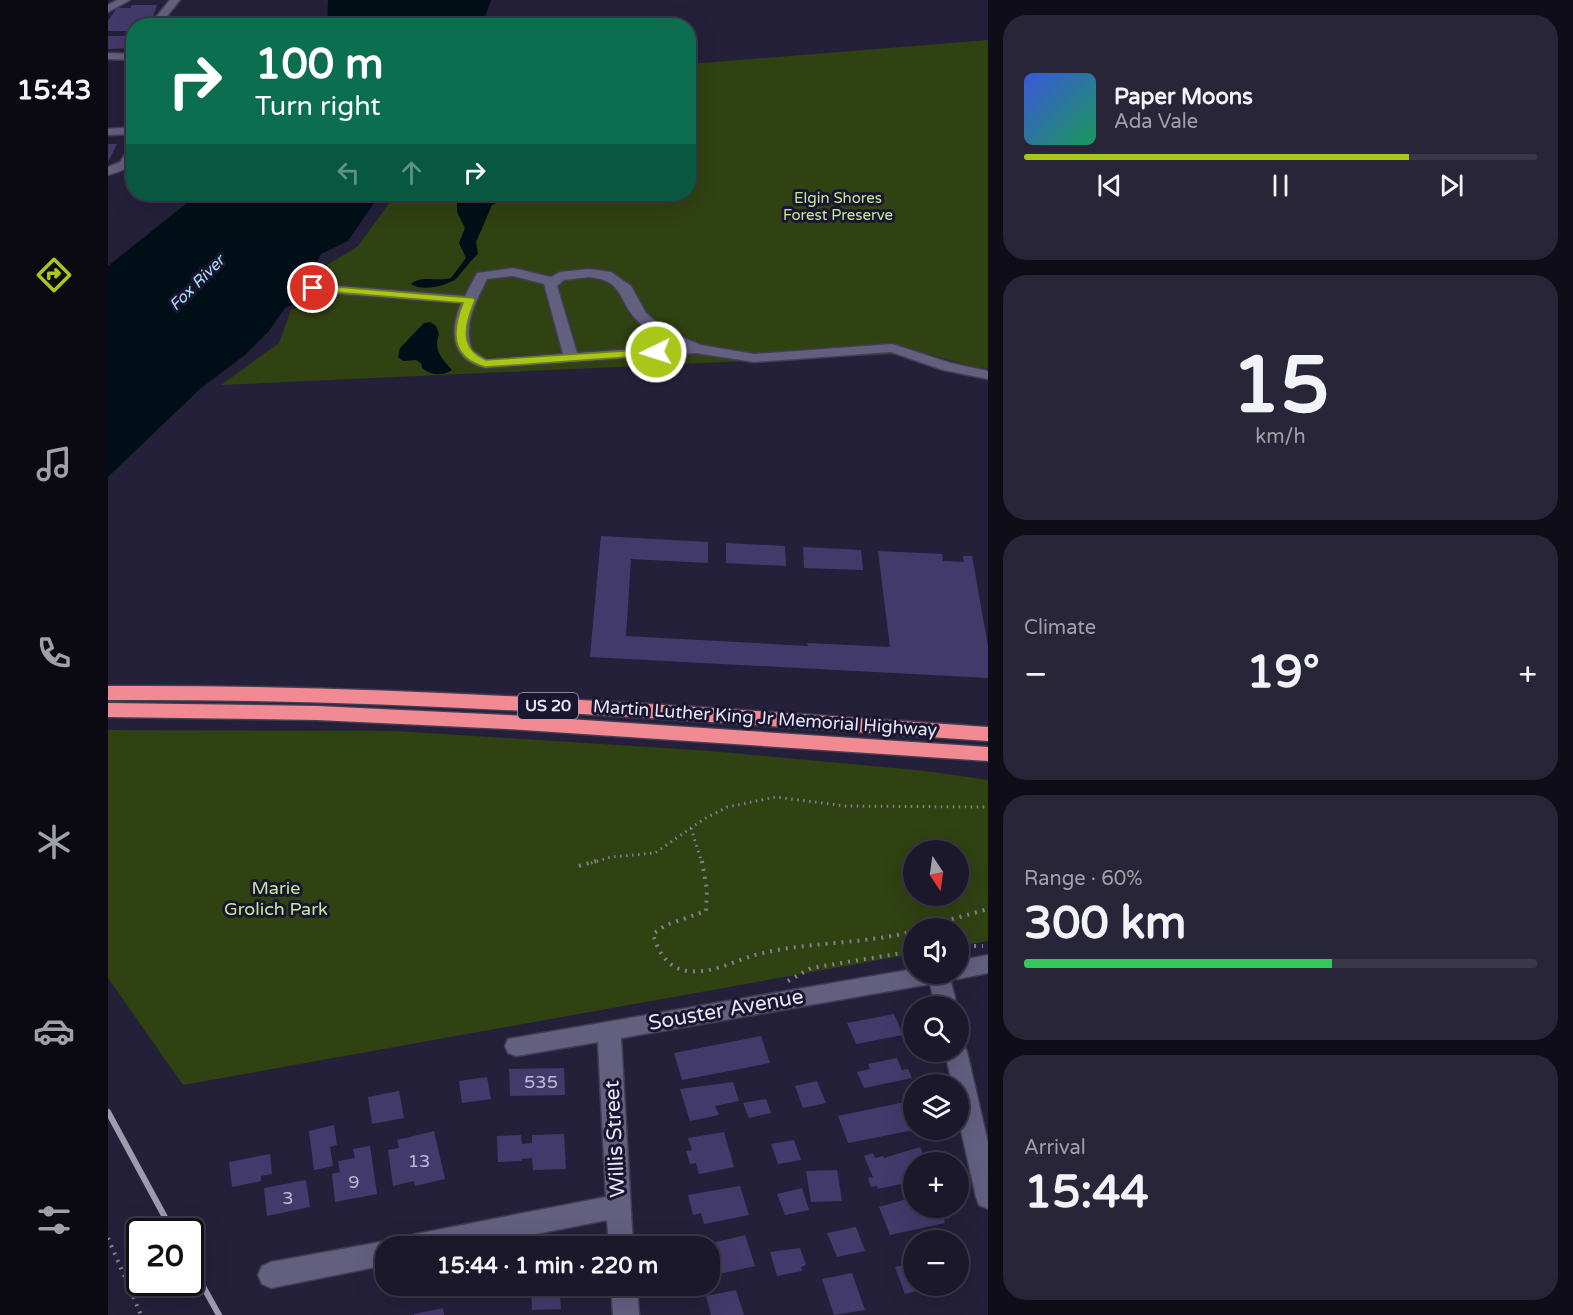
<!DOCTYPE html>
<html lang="en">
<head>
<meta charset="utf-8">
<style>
  :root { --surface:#1b182c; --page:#282538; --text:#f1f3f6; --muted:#a0a0a9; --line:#393748; --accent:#a9c719 }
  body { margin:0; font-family:"Varela Round",sans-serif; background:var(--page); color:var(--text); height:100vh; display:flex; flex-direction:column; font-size:22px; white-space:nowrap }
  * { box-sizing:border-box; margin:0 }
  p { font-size:20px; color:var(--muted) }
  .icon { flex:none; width:33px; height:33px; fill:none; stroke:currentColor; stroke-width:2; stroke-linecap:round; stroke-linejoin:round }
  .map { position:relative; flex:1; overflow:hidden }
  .details { display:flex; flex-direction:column; gap:15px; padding:15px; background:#0f0d18; width:585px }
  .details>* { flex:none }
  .guide { position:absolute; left:18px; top:18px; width:570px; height:183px; border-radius:24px; box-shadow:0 6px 24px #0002,0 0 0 2px var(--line); background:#0b6e4f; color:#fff; overflow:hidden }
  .needle { width:39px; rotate:167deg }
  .tools { position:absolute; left:795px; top:840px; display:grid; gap:12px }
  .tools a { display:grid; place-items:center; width:66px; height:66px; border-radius:50%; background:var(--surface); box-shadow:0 6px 24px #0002,0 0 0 2px var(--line); font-size:30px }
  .speed { position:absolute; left:18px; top:1218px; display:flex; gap:12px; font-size:30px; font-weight:700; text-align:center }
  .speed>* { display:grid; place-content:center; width:78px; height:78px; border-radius:50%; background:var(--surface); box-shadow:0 6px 24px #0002,0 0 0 2px var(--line); line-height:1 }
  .speed .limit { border:3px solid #111; border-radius:9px; background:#fff; color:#111 }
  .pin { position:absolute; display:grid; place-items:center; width:51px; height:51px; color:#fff; margin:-26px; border:3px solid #fff; border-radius:50%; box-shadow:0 2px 6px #0007 }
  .me { position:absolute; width:66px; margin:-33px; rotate:266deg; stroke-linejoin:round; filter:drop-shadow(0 0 4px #0008) }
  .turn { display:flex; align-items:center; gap:21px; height:126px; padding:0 30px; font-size:27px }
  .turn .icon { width:78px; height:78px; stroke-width:2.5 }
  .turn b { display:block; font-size:42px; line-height:51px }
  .lanes { display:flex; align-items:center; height:57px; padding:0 30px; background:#0003; justify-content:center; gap:30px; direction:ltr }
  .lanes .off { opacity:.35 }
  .big { font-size:45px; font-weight:700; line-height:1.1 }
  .details .widget { flex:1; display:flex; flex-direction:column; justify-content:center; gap:9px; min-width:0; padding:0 21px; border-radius:24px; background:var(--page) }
  .details .dial { align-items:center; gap:0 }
  .dial b { font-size:78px; line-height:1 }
  .song { display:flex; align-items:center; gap:18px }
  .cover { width:72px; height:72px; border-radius:9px; background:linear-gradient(135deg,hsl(230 70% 55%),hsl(150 70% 35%)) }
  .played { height:6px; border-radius:3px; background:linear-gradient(90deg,var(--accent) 75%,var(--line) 75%) }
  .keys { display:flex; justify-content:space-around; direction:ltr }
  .heat { display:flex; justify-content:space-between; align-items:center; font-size:33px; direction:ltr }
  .charge { height:9px; border-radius:4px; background:linear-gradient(90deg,#34c759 60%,var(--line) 0) }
  .trip { position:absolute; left:267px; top:1236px; width:345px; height:60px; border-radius:24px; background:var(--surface); box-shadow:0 6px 24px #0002,0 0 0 2px var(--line); font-weight:700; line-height:60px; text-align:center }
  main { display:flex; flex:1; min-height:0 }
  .tab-bar { display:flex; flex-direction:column; width:108px; justify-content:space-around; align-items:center; background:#0b0a12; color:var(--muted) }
  .tab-bar .icon { width:42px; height:42px }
  .tab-bar .active { color:var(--accent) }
  .tab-bar b { font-size:27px; color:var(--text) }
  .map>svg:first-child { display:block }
  .green { fill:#304112; fill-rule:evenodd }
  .water { fill:#000f17 }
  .building { fill:#433a6c }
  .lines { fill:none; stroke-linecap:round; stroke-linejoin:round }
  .minor-casing { stroke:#423d54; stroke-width:3 }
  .highway-casing { stroke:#423d54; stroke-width:3 }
  .path-far1 { stroke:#827f96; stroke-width:3; stroke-dasharray:1.5 4.5; stroke-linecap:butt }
  .path { stroke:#827f96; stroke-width:4; stroke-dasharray:2 6; stroke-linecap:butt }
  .minor { fill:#635f7f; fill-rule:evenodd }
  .highway { fill:#f18a92; fill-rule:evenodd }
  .rail { stroke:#9e9bb0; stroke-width:6 }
  .route { fill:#a9c719; stroke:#6e8110; stroke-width:1.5 }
  .labels { text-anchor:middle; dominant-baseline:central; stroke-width:6; stroke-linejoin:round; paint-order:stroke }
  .far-park-label { font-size:15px; fill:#c5e896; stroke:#1b1630 }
  .far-water-label { font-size:16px; font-style:italic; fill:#a7e0f9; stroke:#1b1630 }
  .shield { fill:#1b1630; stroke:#a9a6bb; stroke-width:1.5 }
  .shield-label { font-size:16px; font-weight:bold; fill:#e6e4f7 }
  .street-label { font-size:18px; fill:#e6e4f7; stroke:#1b1630 }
  .park-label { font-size:18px; fill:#c5e896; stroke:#1b1630 }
  .near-number-label { font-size:18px; fill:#bdbad4 }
  .near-street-label { font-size:21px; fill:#e6e4f7; stroke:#1b1630 }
</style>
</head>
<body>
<main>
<nav class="tab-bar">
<b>15:43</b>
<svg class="icon active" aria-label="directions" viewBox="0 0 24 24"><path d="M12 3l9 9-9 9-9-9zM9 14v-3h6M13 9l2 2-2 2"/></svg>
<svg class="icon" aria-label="music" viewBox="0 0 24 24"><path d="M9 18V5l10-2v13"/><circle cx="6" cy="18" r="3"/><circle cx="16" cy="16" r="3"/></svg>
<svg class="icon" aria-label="phone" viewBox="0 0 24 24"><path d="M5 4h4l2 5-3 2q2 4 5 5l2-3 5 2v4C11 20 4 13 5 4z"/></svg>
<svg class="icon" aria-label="climate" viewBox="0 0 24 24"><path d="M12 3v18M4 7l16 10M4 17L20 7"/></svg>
<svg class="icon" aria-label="car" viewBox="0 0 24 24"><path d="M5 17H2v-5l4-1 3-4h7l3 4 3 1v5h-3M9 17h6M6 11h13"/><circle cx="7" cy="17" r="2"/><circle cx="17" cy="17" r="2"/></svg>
<svg class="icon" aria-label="filters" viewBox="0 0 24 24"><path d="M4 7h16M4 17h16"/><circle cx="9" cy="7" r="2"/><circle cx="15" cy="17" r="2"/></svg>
</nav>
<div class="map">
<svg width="880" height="1315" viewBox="0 0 880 1315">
  <rect width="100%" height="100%" fill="#24203a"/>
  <path class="green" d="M880,40V369L865,367L817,353L113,385L171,343L183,310L214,298L217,281L213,269L250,246L288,194H580L581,64Z
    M0,730L288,731L603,751L818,771L880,780V941L851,946L850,928H806L805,954L75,1085L0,978ZM806,850H850V896H806Z"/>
  <path class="water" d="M220,0H383L374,25L219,26Z
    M90,194H272L240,241L213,254L203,274L206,295L177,308L161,331L137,355L93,388L0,477V266Z
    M349,194H399L395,200L384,205L368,242L370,254C363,260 351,276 348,279C337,286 314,292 303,284C313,275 330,282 343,278L358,258L351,243L357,228L349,212Z
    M322,322L328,326L331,334C325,350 334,359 344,370C334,377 323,375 314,368L313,363L308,360L295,361L290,357L292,348L316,323Z"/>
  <path class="building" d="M24,5H49L42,26H26V31H0V21L9,8H22Z
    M0,36H26L25,48L0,49Z
    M0,144H9L0,162Z
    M493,536L600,542V563L523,559L518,636L700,646L699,643L782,647L770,551L834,554L835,561L856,562L855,556H864L880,646V678L482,657Z
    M618,543L677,546L678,566L618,563Z
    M695,547L753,550L755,570L696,568Z
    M786,1014L795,1035L748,1044L739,1023Z
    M653,1036L662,1063L574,1080L566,1053Z
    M789,1058L794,1070L800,1069L804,1078L756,1088L749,1072L762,1069L760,1064Z
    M456,1068L457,1095L402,1096L401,1069Z
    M379,1077L383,1099L354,1103L351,1081Z
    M709,1081L718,1103L695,1108L687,1086Z
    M625,1082L631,1101L607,1106L611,1115L582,1121L572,1089Z
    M291,1091L296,1118L264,1124L260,1097Z
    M658,1099L663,1113L641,1118L635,1103Z
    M797,1102L806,1121V1130L740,1143L730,1116Z
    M226,1125L229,1145L222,1147L225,1166L206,1170L201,1131Z
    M326,1131L337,1179L307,1186L306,1181L285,1186L280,1150L291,1148L289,1140Z
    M616,1132L626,1167L591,1174L588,1163L582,1164L578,1151L584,1150L580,1138Z
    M456,1134L458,1169L425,1170L424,1158L414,1159V1161L390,1162L389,1136L413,1135L414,1144L424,1143V1135Z
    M686,1140L693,1160L670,1164L663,1144Z
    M262,1146L269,1194L227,1202L224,1174L232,1172L230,1161L247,1158L245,1149Z
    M812,1147L819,1162H806V1181L770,1189L769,1186L763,1187L760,1178L765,1177L756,1156L765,1153L767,1158L775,1156L776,1158Z
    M162,1154L164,1174L153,1176V1181L124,1187L121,1162Z
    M729,1170L734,1201L703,1202L698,1171Z
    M198,1180L202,1207L159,1216L156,1188Z
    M632,1186L641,1215L596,1224L593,1213L585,1215L580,1195Z
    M694,1188L701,1210L677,1215L669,1194Z
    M806,1197V1208H838L842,1218L836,1219L837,1223L782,1235L771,1207Z
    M748,1227L757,1251L729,1257L719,1233Z
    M637,1235L647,1266L602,1276V1246H592Z
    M692,1248L698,1265L693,1267L694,1271L669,1276L662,1252Z
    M806,1259V1286H830L797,1294L787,1267L801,1264L800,1260Z
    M744,1273L757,1310L726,1315L714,1279Z
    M423,1286H455L456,1294L452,1295L453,1309L424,1310Z
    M628,1290L636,1315H603L598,1296Z
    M335,1308L336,1315H306V1314Z"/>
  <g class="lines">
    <defs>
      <path id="minor" d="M9,0H22L0,12V5Z
        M62,0H72L59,16L79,22L80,26H69L49,19L48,17Z
        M0,53L26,54V60L0,59Z
        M26,127V134L0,135V129Z
        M22,146H26C26,167 20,169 0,175V167L12,162Z
        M405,268L443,277L452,272L481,269L503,272L523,286L538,313L559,331L593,345L646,354L784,344L843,363L880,371V379L835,370L783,352L646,362L588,353L377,368C343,360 341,332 353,303L205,292L198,288L205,284L357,296L369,273ZM405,276L436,284L455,354L379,360L364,350C355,324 368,302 379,279ZM481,277C516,281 509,298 527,318C539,332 554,339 570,346L469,353L449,286L456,280Z
        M880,955V973L850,979L842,976L841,974H850V961Z
        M806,969V974H841L849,1006H827L822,984L513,1038L525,1246H501L499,1220L367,1246H296L299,1237L308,1234L498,1197L490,1042L408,1056L400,1053L397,1046L400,1039Z
        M850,1043L856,1045L859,1052L880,1143V1209L871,1205L868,1197L850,1117V1084H844L837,1052H850Z
        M278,1241L288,1246H278V1265L163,1288L154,1284L150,1275L154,1266L163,1262Z
        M503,1286H529L531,1315H505Z"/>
      <path id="highway" d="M0,686C294,684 587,707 880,727V741C587,721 294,698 0,700Z
        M0,703L209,706L399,715L880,747V761L399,729L209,720L0,717Z"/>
    </defs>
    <use href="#minor" class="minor-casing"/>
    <use href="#highway" class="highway-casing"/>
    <path class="path-far1" d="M583,828L594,863
      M483,863L503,857L547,853L596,819L619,807L668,797L737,806L880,807"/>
    <path class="path" d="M594,861L599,890L598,911L558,925L545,934C550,952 560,969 580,971C604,974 626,961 647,955C699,941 754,945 806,931
      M471,866L488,861
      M813,928L880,909
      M850,946H875
      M680,981L703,968L806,951
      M0,1238L33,1315"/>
    <use href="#minor" class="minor"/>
    <use href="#highway" class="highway"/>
    <path class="rail" d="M0,1112L65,1232
      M82,1263L111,1315"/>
  </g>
  <path class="route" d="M205,285L365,298L367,300C357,324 350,348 378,360L548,349L553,352L548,355L377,367C342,357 344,331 355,303L201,290L200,288Z"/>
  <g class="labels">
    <g class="far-park-label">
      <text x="730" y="198">Elgin Shores<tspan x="730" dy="17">Forest Preserve</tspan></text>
    </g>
    <g class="far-water-label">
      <text transform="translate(89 283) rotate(-45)">Fox River</text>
    </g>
    <rect class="shield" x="410" y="693" width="60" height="26" rx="4.5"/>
    <g class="shield-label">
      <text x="440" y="706">US 20</text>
    </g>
    <g class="street-label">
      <text transform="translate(657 718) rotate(4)">Martin Luther King Jr Memorial Highway</text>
    </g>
    <g class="park-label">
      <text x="168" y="888">Marie<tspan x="168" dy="21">Grolich Park</tspan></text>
    </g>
    <g class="near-number-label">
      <text x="433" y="1082">535</text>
      <text x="311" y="1161">13</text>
      <text x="246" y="1182">9</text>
      <text x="180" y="1198">3</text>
    </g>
    <g class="near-street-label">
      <text transform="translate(618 1010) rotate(-10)">Souster Avenue</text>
      <text transform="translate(507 1139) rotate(-93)">Willis Street</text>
    </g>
  </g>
</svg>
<div class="tools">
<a><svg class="needle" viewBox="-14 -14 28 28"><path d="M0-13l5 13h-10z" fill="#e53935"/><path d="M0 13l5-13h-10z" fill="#a0a0a9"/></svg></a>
<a><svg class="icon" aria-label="sound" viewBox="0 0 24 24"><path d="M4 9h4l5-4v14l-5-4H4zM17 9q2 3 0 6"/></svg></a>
<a><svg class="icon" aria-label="search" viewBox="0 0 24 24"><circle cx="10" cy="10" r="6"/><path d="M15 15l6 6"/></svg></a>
<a><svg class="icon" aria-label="layers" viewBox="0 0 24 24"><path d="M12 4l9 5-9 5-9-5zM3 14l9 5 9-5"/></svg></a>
<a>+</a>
<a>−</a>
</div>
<div class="speed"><div class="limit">20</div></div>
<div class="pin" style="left:205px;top:288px;background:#d93025"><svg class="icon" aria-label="arrive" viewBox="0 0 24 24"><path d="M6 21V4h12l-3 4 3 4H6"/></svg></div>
<svg class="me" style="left:548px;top:352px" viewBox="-20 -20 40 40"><circle r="17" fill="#a9c719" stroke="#fff" stroke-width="3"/><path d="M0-11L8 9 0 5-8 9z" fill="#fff"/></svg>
<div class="trip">15:44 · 1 min · 220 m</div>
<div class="guide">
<div class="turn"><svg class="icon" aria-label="right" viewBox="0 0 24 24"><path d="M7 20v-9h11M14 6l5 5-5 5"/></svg><div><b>100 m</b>Turn right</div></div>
<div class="lanes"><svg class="icon off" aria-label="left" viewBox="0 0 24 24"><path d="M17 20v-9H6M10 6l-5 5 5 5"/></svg><svg class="icon off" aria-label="ahead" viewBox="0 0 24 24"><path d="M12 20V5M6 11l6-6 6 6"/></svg><svg class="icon" aria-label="right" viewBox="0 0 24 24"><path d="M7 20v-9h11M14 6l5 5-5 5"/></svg></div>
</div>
</div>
<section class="details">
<div class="widget">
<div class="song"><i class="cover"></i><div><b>Paper Moons</b><p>Ada Vale</p></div></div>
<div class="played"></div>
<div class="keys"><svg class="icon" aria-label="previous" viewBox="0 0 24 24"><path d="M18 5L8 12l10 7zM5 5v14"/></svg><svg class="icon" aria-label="pause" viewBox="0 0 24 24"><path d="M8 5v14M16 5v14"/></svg><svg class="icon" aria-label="next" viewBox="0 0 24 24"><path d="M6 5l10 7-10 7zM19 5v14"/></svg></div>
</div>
<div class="widget dial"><b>15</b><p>km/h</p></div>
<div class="widget"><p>Climate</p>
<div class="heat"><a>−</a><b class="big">19°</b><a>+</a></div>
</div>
<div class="widget"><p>Range · 60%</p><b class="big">300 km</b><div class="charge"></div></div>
<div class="widget"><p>Arrival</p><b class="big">15:44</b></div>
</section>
</main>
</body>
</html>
